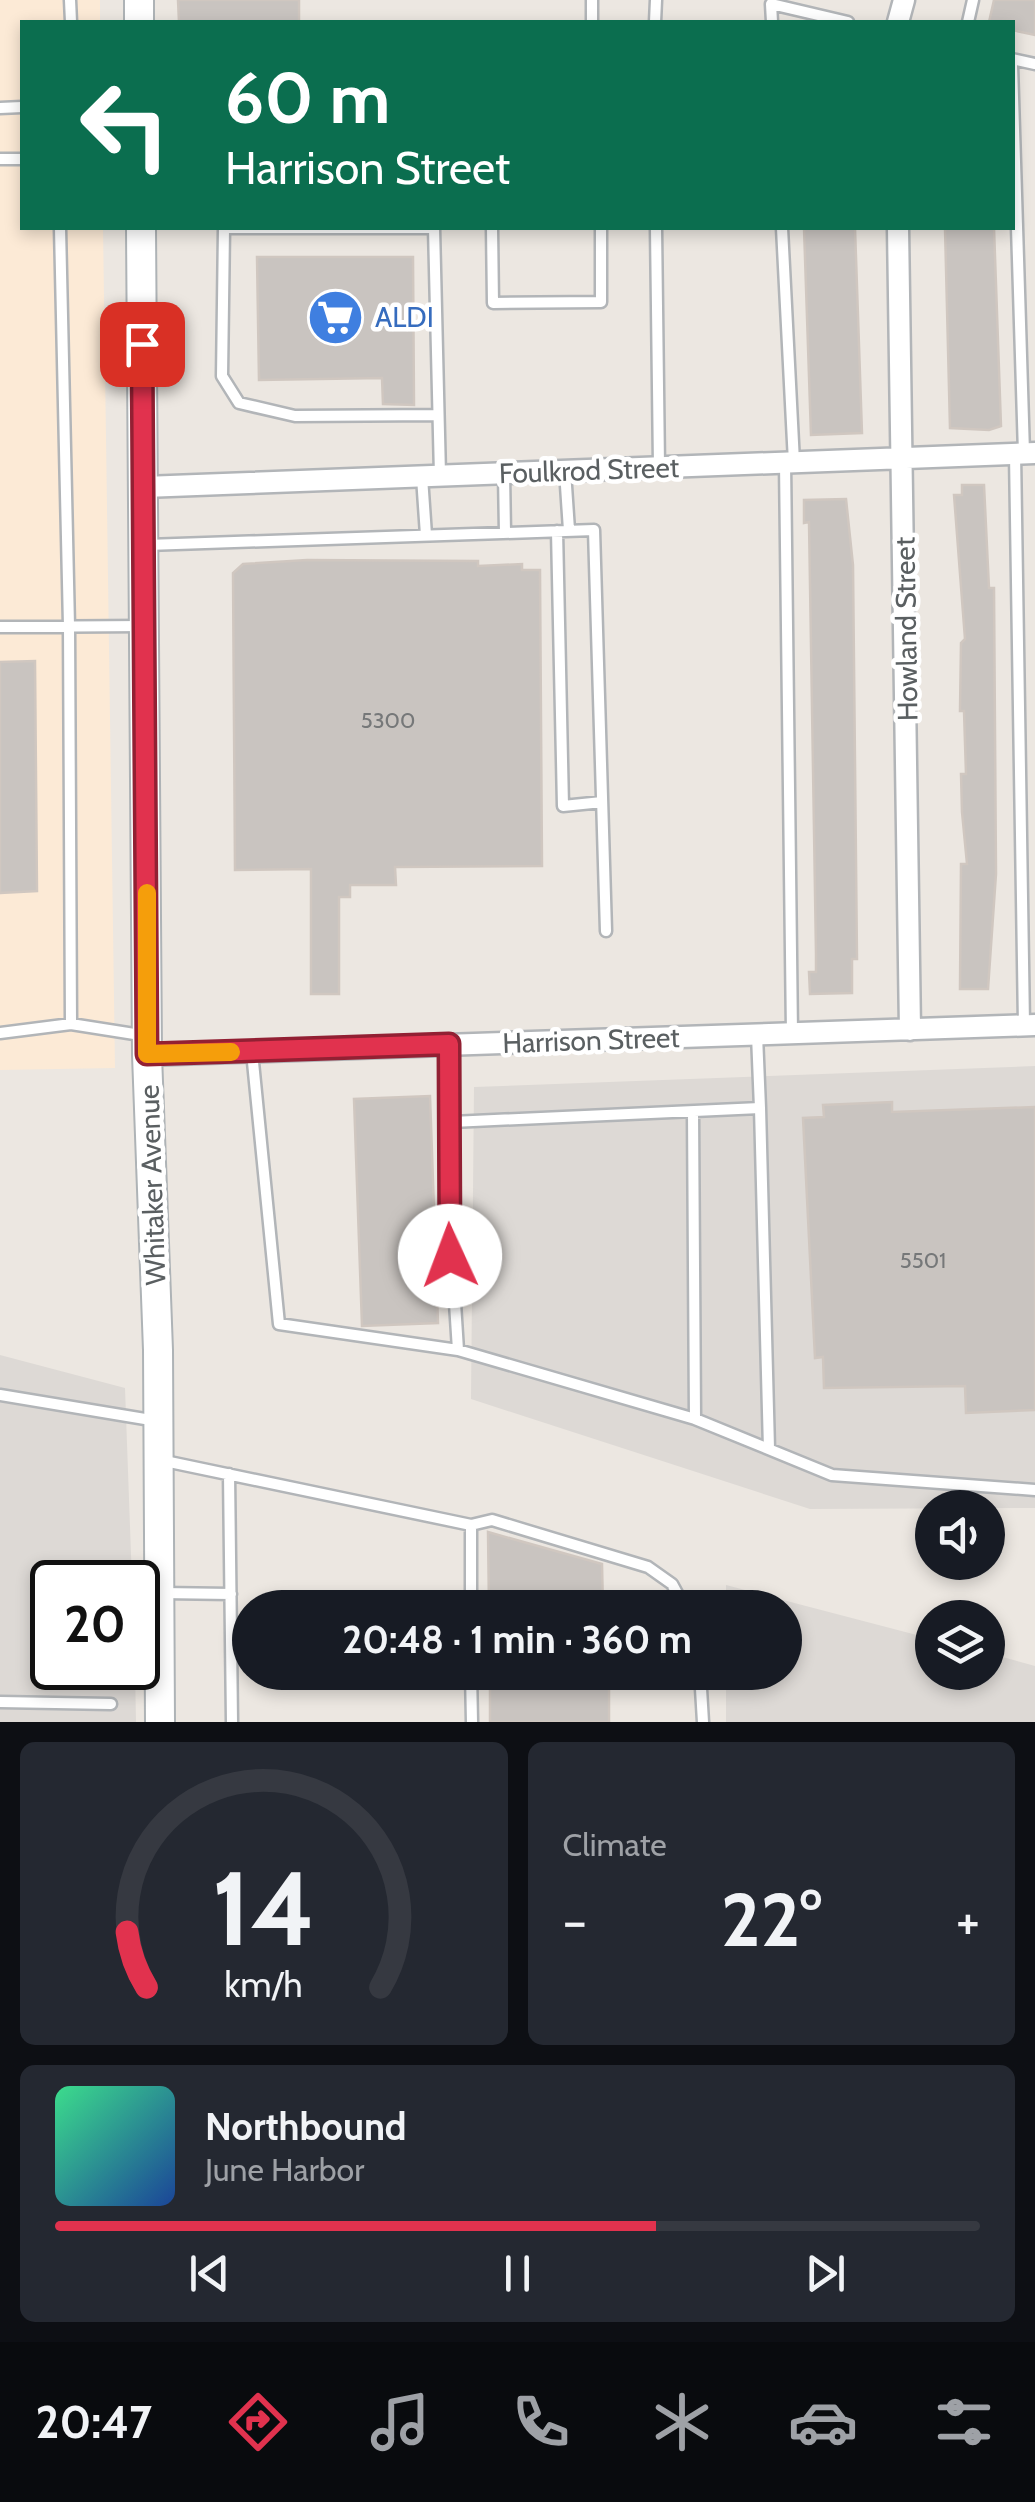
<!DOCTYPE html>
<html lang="en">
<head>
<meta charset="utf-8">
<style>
  :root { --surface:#171b24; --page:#242831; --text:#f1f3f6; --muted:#9ea1a6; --line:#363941; --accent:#e1324e }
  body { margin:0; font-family:Cabin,sans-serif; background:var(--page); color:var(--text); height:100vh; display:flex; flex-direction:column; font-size:38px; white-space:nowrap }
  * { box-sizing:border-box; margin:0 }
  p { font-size:32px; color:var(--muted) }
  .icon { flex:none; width:55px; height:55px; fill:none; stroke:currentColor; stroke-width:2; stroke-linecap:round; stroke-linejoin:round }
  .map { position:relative; height:1722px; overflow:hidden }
  .panel { display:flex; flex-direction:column; gap:20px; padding:20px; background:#0d0f14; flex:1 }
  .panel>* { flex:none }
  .guide { position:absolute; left:20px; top:20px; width:995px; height:210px; border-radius:0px; box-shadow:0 5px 15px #0003; background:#0b6e4f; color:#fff; overflow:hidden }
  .controls { position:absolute; left:915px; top:1490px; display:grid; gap:20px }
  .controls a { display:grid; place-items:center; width:90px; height:90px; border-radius:50%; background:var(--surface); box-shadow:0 5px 15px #0003; font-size:50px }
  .speed { position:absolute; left:30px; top:1560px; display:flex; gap:20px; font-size:50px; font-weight:700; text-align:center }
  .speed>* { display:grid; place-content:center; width:130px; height:130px; border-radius:50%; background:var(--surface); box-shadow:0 5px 15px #0003; line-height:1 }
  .speed .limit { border:5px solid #111; border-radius:15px; background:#fff; color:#111 }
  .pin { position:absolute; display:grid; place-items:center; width:85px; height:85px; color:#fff; margin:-42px; border-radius:20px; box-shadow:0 5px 15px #0006 }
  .me { position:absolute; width:110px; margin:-55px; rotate:358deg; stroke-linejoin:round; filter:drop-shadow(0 0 8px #0008) }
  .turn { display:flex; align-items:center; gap:35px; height:210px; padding:0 40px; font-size:45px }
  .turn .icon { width:130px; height:130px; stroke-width:2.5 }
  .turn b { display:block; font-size:70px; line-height:85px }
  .big { font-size:75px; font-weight:700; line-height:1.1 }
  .panel .tile { flex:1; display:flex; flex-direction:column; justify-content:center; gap:15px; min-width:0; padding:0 35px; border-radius:15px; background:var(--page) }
  .panel .dial { align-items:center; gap:0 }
  .dial svg { height:260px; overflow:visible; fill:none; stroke:var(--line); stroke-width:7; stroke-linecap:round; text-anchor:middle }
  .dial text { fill:var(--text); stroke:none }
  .song { display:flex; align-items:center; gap:30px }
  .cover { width:120px; height:120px; border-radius:15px; background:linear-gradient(135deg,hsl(150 70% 55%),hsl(220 70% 35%)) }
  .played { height:10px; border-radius:5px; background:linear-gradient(90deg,var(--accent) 65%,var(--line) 65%) }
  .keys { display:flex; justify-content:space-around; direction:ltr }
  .heat { display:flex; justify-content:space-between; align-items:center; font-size:55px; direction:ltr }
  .panel .tiles { flex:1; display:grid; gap:20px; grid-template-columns:1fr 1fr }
  .tile:last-child { grid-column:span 2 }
  .trip { position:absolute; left:232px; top:1590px; width:570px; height:100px; border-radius:50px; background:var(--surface); box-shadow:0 5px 15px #0003; font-weight:700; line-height:100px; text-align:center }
  .tab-bar { display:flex; height:160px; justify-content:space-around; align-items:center; background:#090b0e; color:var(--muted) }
  .tab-bar .icon { width:70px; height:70px }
  .tab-bar .active { color:var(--accent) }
  .tab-bar b { font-size:45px; color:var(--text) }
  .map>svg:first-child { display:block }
  .commercial { fill:#fcead6 }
  .industrial { fill:#ddd9d5 }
  .building { fill:#c9c4c0; stroke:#d0c7c0; stroke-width:2.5 }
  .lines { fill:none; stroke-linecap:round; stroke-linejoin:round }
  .lane-casing { stroke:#b2b5b8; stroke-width:15 }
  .street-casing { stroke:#b2b5b8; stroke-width:25 }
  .secondary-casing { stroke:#aeb3b6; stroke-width:32 }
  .lane { stroke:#fff; stroke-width:10 }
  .street { stroke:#fff; stroke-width:20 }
  .secondary { stroke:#fff; stroke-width:28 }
  .route-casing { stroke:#922033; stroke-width:25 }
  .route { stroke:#e1324e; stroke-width:18 }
  .slow { stroke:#f59e0b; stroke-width:18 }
  .labels { text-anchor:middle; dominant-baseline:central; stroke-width:9; stroke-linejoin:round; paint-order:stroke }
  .number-label { font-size:22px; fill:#767879 }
  .shop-label { font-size:28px; fill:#366cbe; stroke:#fff; text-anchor:start }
  .street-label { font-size:28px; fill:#5a5f61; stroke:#fff }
</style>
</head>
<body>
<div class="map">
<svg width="1035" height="1722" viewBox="0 0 1035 1722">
  <rect width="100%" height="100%" fill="#ece7e1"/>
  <path class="commercial" d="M0,0H100V22H22V228H103L115,1068L0,1070Z"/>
  <path class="industrial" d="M1035,1066V1508L810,1509L471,1399L474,1087Z
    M0,1355L125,1388L132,1582H52V1668H135L136,1722H0Z
    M726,1585L932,1639V1672H988V1653L1035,1666V1722H726V1673L785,1672V1608L726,1607Z"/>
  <path class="building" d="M178,0H299V22H179Z
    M994,0H1035V35L1012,30V22H989Z
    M804,228H855L862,433L811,435Z
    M945,228H994L1001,426L989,430L950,428Z
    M257,257H413L414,405L383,404L382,378L259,380Z
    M962,485H984L989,588H994L996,874L988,989H960L961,864H967L962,812L961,774H966L964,711H960L961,643L965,639L954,495H962Z
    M846,499L853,565L857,959H852V993L810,994L809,972H816V953L809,522L804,523V500Z
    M307,560L478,561V566L522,564V570H540L542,866L395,867L396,885H350V897H339V994H311V869L235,870L233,573L243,564Z
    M35,661L37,891L0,893V662Z
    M430,1096L438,1323L362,1326L354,1099Z
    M892,1102V1112L1035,1107V1410L966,1413L965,1386L824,1388L823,1357L815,1358L803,1118L824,1117L823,1105Z
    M488,1532L602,1564L603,1608H489Z
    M490,1672H603V1684H609V1722H490Z"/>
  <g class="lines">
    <defs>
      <path id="lane" d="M70,0L71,22
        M592,22V0
        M655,22L656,0
        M772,22L771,4L848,22
        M968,22L973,0
        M1012,59L1035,64
        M1012,65L1024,453
        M0,108L22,107
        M0,159H22
        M60,228L69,626L71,1024L147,1036
        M224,228H434
        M434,228L440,475
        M492,228L493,303L601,302V228
        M656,228L659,466
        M782,228L794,462
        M224,229L222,376L239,403L295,416L438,415
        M1015,454L1024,1025
        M785,463L792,1034
        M565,471L569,530
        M504,474L505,533
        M422,477L426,535
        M557,531L563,806L602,802
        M147,545L594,530L606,931
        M0,627L144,626
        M0,1033L71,1024
        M449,1044L452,1122L448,1193L458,1350L695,1419L693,1112
        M252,1052L279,1324L458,1350
        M760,1108L769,1449
        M452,1122L760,1108L757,1035
        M0,1395L157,1421
        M695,1419L832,1475L1035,1490
        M160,1460L471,1525V1608
        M229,1474L232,1722
        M471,1525L492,1520L648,1567L672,1584L685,1608
        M162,1593L231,1594
        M471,1672L472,1722
        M700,1672L703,1722
        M0,1702L111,1704"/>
      <path id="street" d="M898,22L904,0
        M898,228L910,1030
        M144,487L1035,453
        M147,1055L1035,1025"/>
      <path id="secondary" d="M139,0V22
        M141,228L147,1055L158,1350L160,1722"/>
    </defs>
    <use href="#lane" class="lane-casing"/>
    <use href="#street" class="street-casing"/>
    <use href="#secondary" class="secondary-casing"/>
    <use href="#lane" class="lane"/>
    <use href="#street" class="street"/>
    <use href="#secondary" class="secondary"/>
  </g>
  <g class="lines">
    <defs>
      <path id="route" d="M142,344L147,1054L449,1044L450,1256"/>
    </defs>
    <use href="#route" class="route-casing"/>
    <use href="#route" class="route"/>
    <path class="slow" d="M147,893V1054L231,1052"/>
  </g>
  <defs>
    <symbol id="supermarket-disc" viewBox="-11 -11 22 22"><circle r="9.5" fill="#3f7fe0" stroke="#fff"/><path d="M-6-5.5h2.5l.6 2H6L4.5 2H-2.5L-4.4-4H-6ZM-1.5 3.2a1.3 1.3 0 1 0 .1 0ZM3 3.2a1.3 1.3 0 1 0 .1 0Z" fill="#fff"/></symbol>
  </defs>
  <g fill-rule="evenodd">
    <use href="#supermarket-disc" x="304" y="286" width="63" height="63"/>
  </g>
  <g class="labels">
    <g class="number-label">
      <text x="388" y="720">5300</text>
      <text x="923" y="1260">5501</text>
    </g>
    <g class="shop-label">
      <text x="375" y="317">ALDI</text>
    </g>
    <g class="street-label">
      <text transform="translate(589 470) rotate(-2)">Foulkrod Street</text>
      <text transform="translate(906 629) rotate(-91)">Howland Street</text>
      <text transform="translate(591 1040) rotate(-2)">Harrison Street</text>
      <text transform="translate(152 1185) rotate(-92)">Whitaker Avenue</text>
    </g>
  </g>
</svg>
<div class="controls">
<a><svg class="icon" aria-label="sound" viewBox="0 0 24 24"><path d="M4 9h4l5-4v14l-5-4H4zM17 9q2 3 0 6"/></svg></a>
<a><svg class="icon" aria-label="layers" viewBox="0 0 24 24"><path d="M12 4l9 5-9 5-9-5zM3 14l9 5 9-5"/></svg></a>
</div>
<div class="speed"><div class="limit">20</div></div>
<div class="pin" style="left:142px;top:344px;background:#d93025"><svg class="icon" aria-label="arrive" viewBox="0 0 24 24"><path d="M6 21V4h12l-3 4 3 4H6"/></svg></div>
<svg class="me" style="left:450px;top:1256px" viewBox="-20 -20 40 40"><circle r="19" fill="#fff"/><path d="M0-13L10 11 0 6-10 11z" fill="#e1324e"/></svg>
<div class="trip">20:48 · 1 min · 360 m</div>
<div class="guide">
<div class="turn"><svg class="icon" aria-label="left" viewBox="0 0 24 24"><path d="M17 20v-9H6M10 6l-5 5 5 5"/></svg><div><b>60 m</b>Harrison Street</div></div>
</div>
</div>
<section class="panel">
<div class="tiles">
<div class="tile dial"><svg viewBox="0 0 100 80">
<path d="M14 69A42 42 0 1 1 86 69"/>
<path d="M14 69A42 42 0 0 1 8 52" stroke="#e1324e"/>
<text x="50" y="56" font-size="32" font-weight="700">14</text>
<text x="50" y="72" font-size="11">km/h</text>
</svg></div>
<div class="tile"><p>Climate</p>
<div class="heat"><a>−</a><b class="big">22°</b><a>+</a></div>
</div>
<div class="tile">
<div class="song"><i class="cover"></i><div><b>Northbound</b><p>June Harbor</p></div></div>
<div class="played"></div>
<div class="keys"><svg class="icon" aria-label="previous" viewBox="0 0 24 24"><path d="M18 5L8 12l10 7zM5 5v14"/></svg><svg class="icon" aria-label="pause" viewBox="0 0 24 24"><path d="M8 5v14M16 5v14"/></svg><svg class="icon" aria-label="next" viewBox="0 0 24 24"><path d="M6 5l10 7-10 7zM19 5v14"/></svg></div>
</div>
</div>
</section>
<nav class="tab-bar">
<b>20:47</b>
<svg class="icon active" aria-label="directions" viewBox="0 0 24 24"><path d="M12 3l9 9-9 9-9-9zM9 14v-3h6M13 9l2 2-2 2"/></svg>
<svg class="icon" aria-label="music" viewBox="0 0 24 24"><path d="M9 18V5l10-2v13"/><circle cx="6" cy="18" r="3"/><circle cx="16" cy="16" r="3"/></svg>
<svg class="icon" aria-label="phone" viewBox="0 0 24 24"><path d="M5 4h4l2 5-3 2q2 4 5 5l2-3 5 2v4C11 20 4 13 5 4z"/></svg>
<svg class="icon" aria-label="climate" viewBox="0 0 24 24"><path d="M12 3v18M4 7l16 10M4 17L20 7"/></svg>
<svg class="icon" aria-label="car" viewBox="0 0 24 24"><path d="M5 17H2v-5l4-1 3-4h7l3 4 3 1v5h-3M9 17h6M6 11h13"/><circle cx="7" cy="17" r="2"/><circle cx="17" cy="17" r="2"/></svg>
<svg class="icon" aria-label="filters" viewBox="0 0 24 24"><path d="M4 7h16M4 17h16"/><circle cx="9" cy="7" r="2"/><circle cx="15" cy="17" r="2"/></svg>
</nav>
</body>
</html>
